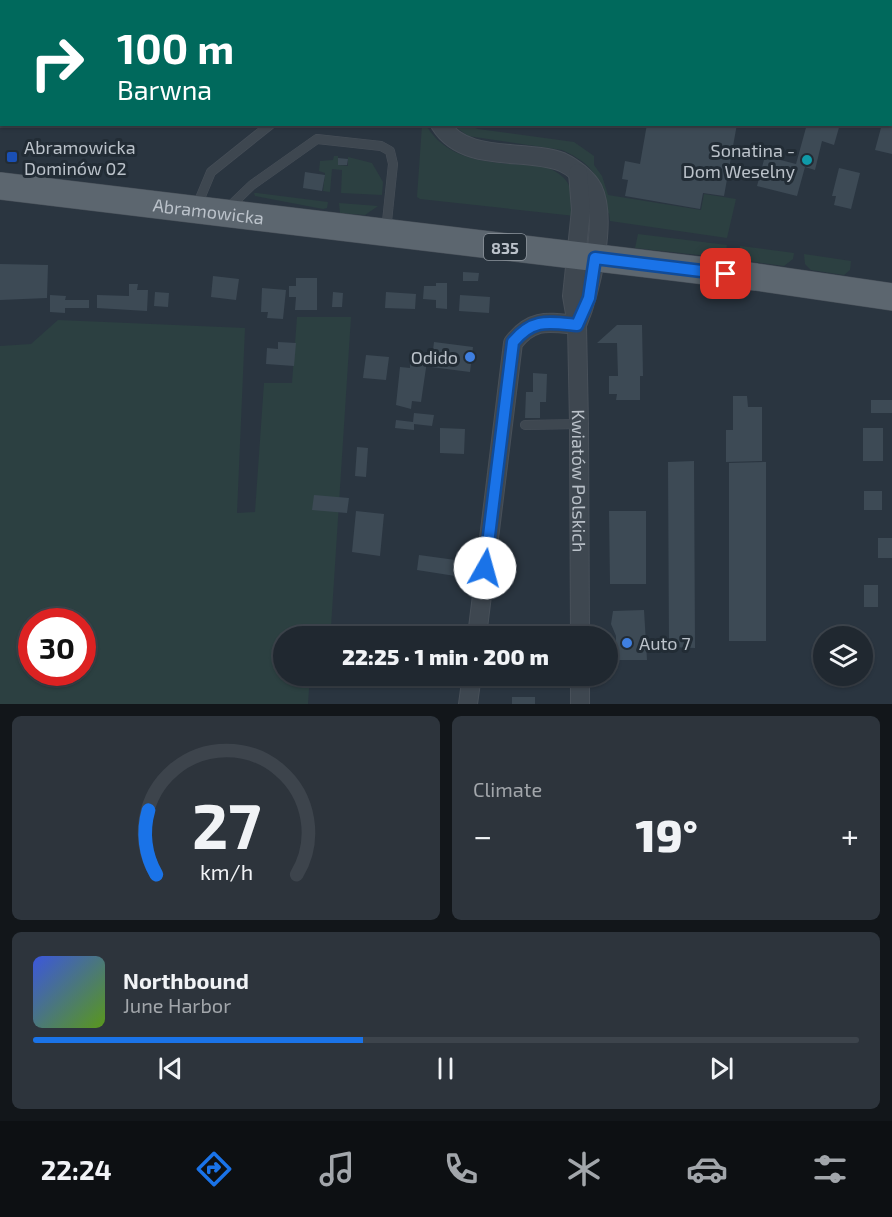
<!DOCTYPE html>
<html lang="en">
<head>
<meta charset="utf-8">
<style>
  :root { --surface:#202830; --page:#2d343c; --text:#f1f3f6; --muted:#a2a6ab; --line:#3d444c; --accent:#1a73e8 }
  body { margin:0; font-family:"Exo 2",sans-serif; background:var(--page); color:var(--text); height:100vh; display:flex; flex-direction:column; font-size:22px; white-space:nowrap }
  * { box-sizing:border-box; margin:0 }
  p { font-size:20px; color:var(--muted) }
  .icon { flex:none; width:33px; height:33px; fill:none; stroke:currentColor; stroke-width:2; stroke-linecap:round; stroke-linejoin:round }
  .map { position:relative; height:704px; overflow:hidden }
  .details { display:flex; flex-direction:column; gap:12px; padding:12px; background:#12161a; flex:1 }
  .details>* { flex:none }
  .banner { position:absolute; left:0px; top:0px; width:892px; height:126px; box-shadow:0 2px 4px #0004,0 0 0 2px var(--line); background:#00695c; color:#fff; overflow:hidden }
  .fabs { position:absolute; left:813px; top:626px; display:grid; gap:12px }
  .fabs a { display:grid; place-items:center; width:60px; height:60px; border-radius:50%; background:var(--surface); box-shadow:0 2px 4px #0004,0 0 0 2px var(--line); font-size:30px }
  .speed { position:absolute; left:18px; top:608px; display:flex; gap:12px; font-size:30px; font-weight:700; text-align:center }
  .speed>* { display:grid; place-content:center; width:78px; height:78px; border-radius:50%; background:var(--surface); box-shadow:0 2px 4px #0004,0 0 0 2px var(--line); line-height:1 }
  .speed .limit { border:9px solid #d22; background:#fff; color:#111 }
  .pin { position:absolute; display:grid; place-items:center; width:51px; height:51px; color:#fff; margin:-26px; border-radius:12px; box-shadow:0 3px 9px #0006 }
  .me { position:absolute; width:66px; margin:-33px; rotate:7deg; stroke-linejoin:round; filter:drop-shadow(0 0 4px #0008) }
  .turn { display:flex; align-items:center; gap:21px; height:126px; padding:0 18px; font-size:27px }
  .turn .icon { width:78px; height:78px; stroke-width:2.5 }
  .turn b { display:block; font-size:42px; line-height:51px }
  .big { font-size:45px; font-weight:800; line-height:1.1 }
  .details .card { flex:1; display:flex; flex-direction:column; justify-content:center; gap:9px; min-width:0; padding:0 21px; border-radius:9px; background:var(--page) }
  .details .dial { align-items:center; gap:0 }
  .dial svg { height:156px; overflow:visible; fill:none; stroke:var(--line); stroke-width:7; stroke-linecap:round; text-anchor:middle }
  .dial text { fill:var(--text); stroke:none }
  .song { display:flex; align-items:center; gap:18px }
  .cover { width:72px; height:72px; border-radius:9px; background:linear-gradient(135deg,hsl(230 70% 55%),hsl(90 70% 35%)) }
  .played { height:6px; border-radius:3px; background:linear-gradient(90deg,var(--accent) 40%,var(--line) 40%) }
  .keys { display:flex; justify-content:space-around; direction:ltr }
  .heat { display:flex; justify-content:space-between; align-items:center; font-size:33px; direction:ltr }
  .details .tiles { flex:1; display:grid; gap:12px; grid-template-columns:1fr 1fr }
  .card:last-child { grid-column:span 2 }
  .trip { position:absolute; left:273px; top:626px; width:345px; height:60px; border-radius:30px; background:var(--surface); box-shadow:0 2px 4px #0004,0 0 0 2px var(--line); font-weight:800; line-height:60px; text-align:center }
  .tab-bar { display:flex; height:96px; justify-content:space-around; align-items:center; background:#0d1013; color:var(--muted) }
  .tab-bar .icon { width:42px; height:42px }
  .tab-bar .active { color:var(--accent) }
  .tab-bar b { font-size:27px; color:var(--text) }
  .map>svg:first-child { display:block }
  .green { fill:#2c4041; fill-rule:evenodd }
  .building { fill:#3d4a55 }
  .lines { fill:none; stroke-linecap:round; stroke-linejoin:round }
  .service-casing { stroke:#485059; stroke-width:10 }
  .minor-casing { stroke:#485059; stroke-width:20 }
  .primary-casing { stroke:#485059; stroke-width:28 }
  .service { stroke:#3e4750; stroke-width:9 }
  .minor { stroke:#3e4750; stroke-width:18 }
  .primary { stroke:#5c666f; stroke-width:27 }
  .route-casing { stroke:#114b97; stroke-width:15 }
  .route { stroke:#1a73e8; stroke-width:10 }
  .transit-dot { fill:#1a4fb4; stroke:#222c35; stroke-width:2 }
  .culture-dot { fill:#0f9aa8; stroke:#222c35; stroke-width:2 }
  .shop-dot { fill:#3f7fe0; stroke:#222c35; stroke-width:2 }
  .labels { text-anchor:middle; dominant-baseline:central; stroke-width:6; stroke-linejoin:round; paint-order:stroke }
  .shield { fill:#222c35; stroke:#8d959d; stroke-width:1.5 }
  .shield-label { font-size:16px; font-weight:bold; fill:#bbc2ca }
  .poi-label { font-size:18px; fill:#bbc2ca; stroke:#222c35; text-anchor:start }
  .street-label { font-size:18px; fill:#bbc2ca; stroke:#222c35 }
</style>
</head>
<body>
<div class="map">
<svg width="892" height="704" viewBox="0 0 892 704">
  <rect width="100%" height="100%" fill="#2a3540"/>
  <path class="green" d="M422,125H426C450,167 504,162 546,167C573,178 571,190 575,216L420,199L417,197Z
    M453,125H469L478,129L574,142L594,156V165L602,176L608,195L701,210L704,194L736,199L727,238L610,221L609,213H604C601,178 595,165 562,150L468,136Z
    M334,156H338V165L348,166V157L372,163L383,182L382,195L341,193L342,170L332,169L330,192L323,191L325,173L319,171L320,161L333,160Z
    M254,193H257L328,202L327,208L323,209L255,196Z
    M339,203L378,206L365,215L340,213Z
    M638,234L727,245L726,250L717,257L635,248Z
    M740,246L794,253L793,259L784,266L747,261L739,253Z
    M804,254L851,261L850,270L844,275L811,270L805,264Z
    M297,317H351L331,627L315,626L314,636H284V675H310L308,704H0V346L31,344L58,320L245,328L237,513L255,512L264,383H292ZM32,621H82V672H32Z"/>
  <path class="building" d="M647,124H737L724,196L703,193L700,209L625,196L628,180L622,179L625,161L640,164Z
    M807,124H840L834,145L822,141L815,170L805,167L797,196L757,186L765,156L796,164Z
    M882,124H892V154L875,150Z
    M338,158L348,159L347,165H338Z
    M839,168L860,173L851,209L834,205L836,196H832Z
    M305,172L325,175L322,191L303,188Z
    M0,264L48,265L47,298L0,300Z
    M463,272L479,273L478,281H463Z
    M213,276L239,279L236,300L211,297Z
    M296,278H317V310H295L296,297H289V286H296Z
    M436,283H447V309L436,308V300L423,299L424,286H436Z
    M129,284H138L137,290H148L147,311L97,308V295L129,296Z
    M262,288L286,290L283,319L267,318L268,312H261Z
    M155,292L169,293L168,307L154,306Z
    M333,292L343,293L342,307H332Z
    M386,292L416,294L415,309L385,308Z
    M50,295L66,296L65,300H89V308H65V313L50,312Z
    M460,295L490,297L489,313L459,311Z
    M617,325H642L643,376H640V400H616L617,394H609V376H618L617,343H597Z
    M278,342L296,343L294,366L266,364L267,348L278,349Z
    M434,342L473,347L470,372L431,367Z
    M366,355L389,357L386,380L363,378Z
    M410,359L427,361L421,402L412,401L411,409L396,405L400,367L410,368Z
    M533,373L547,374L546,402H540V418H525L526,392H533Z
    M733,396H747L748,407H762V461L726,462V430H733Z
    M871,400H892V413H871Z
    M414,413L434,415L432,426L414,424V430L395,428L396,420L413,422Z
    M440,428L465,429L464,454L440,453Z
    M863,428H883V461H863Z
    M357,447L368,448L366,477L355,476Z
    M694,461L695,648L669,647L668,462Z
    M766,462V641H729V463Z
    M864,491H882V510H864Z
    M314,495L349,498L347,513L312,510Z
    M356,511L384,514L380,556L352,552Z
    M609,511H646V584H610Z
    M878,538H892V558H878Z
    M419,555L470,562L468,578L417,570Z
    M864,585H878V607H864Z
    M644,610L647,660H616V636L611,624L613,611Z
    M520,633H542V636H520Z
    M488,675H498V682L488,681Z
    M517,675H545V681H517Z
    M512,697H535V704H512Z"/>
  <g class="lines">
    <defs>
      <path id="service" d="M470,2V0
        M196,208L211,172L271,124
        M228,208L252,185L317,139L381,146L390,151L393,164L386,231
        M525,425L579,424"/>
      <g id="minor">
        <path d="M439,2V0"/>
        <path d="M440,124C465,164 524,148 562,162C573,167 587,178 593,189C608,220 590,294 577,325"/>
        <path id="s1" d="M578,173L581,210L572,296L577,325L579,424L580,636"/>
        <path d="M477,636L513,343C532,318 548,322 577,325"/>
        <path d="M580,675V704"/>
        <path d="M468,704L472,675"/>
      </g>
      <g id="primary">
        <path id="s2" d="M0,186L756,277L892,297"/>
      </g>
    </defs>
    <use href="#service" class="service-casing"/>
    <use href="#minor" class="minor-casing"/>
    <use href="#primary" class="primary-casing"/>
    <use href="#service" class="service"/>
    <use href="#minor" class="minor"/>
    <use href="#primary" class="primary"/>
  </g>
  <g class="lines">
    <defs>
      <path id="route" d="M485,568L513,342C533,318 548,322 577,325L589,298L595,258L726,274"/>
    </defs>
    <use href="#route" class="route-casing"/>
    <use href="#route" class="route"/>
  </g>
  <rect class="transit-dot" x="6" y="151" width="12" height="12" rx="3"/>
  <circle class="culture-dot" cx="807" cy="160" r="6"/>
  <g class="shop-dot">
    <circle cx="470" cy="357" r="6"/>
    <circle cx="627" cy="643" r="6"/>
  </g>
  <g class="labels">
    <rect class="shield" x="484" y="234" width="42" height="26" rx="4.5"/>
    <g class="shield-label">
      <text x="505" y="247">835</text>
    </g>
    <g class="poi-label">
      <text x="24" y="147">Abramowicka<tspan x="24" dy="21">Dominów 02</tspan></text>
      <text x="795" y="150" text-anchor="end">Sonatina -<tspan x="795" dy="21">Dom Weselny</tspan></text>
      <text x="458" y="357" text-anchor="end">Odido</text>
      <text x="639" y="643">Auto 7</text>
    </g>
    <g class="street-label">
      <text stroke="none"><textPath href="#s2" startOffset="210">Abramowicka</textPath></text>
      <text stroke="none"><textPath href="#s1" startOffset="309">Kwiatów Polskich</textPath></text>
    </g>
  </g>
</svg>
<div class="fabs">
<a><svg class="icon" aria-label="layers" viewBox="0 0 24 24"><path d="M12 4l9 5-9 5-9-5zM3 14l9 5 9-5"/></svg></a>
</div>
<div class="speed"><div class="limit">30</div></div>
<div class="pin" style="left:726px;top:274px;background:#d93025"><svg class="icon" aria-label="arrive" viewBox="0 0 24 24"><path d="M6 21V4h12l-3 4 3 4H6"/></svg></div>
<svg class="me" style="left:485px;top:568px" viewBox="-20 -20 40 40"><circle r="19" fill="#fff"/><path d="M0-13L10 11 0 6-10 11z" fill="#1a73e8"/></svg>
<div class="trip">22:25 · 1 min · 200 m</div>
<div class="banner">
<div class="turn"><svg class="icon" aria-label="right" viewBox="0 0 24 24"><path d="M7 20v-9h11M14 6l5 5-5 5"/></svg><div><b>100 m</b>Barwna</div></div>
</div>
</div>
<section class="details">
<div class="tiles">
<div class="card dial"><svg viewBox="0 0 100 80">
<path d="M14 69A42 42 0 1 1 86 69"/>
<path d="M14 69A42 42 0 0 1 10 36" stroke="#1a73e8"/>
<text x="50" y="56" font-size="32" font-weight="700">27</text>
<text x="50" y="72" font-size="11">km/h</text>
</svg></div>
<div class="card"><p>Climate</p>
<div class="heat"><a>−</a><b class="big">19°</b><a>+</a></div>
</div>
<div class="card">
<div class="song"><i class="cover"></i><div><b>Northbound</b><p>June Harbor</p></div></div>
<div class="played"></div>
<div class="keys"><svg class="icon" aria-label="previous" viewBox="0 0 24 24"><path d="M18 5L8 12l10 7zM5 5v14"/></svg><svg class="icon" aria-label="pause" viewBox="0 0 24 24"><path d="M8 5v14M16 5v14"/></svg><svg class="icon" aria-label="next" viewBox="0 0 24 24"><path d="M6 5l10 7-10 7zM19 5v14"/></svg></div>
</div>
</div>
</section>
<nav class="tab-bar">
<b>22:24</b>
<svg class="icon active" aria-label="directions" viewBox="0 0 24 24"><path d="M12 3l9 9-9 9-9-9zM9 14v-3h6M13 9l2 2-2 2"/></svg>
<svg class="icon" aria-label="music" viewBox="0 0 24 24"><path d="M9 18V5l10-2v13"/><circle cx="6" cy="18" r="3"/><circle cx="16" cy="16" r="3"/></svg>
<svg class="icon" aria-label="phone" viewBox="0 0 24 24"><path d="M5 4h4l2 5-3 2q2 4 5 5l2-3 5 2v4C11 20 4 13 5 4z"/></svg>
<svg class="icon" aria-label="climate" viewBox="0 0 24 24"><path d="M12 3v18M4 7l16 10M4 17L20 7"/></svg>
<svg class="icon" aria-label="car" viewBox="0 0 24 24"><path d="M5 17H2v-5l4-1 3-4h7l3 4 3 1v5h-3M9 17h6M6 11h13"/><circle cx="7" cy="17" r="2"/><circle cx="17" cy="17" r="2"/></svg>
<svg class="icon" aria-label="filters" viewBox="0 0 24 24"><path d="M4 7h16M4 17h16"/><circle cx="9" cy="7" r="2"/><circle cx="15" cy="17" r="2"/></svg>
</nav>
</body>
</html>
